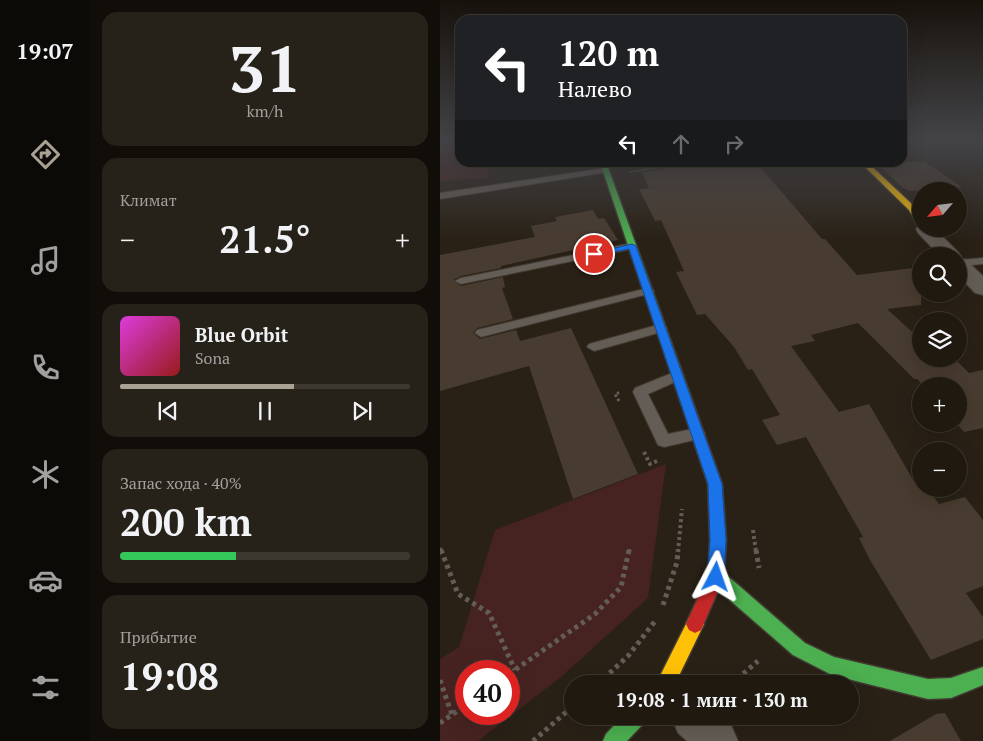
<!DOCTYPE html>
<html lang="ru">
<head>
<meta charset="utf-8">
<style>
  :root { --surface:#1f1910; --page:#272219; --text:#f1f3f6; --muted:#a1a09f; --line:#3c3830; --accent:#aaa195 }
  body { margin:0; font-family:"PT Serif",serif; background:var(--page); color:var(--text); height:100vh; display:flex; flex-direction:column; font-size:19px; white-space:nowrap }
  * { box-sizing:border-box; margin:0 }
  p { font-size:16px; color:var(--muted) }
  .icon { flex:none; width:28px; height:28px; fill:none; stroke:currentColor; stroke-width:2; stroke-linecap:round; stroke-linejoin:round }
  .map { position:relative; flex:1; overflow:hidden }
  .side { display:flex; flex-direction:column; gap:12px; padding:12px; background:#110e09; width:350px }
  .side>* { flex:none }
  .top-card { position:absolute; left:15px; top:15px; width:452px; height:152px; border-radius:15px; box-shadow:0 5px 20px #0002,0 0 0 1px var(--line); background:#202124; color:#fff; overflow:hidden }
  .needle { width:32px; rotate:242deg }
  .controls { position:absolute; left:472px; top:182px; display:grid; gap:10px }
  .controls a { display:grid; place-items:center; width:55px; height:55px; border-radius:50%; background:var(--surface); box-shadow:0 5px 20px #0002,0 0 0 1px var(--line); font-size:25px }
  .speed { position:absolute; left:15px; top:660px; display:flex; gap:10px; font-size:25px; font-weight:700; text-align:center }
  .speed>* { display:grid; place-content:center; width:65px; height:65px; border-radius:50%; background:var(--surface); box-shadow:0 5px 20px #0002,0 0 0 1px var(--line); line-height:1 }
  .speed .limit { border:8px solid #d22; background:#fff; color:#111 }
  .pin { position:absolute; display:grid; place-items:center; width:42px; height:42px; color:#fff; margin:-21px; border:2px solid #fff; border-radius:50%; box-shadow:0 1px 5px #0007 }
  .me { position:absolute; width:55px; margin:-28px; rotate:4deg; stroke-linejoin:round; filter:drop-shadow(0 0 4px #0008) }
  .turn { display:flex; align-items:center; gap:18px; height:105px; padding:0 20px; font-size:22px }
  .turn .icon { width:65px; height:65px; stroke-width:2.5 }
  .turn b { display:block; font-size:35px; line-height:42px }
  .lanes { display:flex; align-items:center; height:48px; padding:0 20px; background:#0003; justify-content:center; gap:25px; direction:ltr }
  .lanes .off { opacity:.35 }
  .big { font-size:38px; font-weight:600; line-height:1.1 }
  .side .tile { flex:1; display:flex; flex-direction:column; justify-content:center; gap:8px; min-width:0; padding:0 18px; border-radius:15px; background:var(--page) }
  .side .dial { align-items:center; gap:0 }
  .dial b { font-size:65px; line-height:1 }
  .song { display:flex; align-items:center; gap:15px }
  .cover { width:60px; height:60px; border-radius:8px; background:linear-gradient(135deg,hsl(300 70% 55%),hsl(0 70% 35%)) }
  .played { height:5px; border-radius:2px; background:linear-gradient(90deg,var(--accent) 60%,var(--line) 60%) }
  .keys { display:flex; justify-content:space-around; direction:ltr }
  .heat { display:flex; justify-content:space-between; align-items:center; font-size:28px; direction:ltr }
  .charge { height:8px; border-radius:4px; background:linear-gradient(90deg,#34c759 40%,var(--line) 0) }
  .trip { position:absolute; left:124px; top:675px; width:295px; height:50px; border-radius:25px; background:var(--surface); box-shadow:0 5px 20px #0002,0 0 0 1px var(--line); font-weight:600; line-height:50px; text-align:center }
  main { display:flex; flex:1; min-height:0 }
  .menu { display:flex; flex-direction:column; width:90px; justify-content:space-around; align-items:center; background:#0c0a06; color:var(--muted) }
  .menu .icon { width:35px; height:35px }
  .menu .selected { color:var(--accent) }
  .menu b { font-size:22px; color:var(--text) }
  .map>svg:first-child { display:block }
  .green { fill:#462320; fill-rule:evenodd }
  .building { fill:#483b2f }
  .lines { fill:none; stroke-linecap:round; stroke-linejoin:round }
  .lane-casing { stroke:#423b33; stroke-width:2 }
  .street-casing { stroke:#423b33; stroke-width:2 }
  .fast-casing { stroke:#423b33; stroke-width:3 }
  .slow-casing { stroke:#423b33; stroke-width:3 }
  .jam-casing { stroke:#423b33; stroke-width:3 }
  .path-far3 { stroke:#645d56; stroke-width:2; stroke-dasharray:1 1; stroke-linecap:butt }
  .path-far2 { stroke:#645d56; stroke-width:3; stroke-dasharray:2.5 2.5; stroke-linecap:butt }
  .path-far1 { stroke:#645d56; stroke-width:4; stroke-dasharray:3 3; stroke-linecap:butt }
  .path { stroke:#645d56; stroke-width:5; stroke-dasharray:4 4; stroke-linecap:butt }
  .lane { fill:#645d55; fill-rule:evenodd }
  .street { fill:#645d55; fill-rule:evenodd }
  .fast { fill:#4caf50; fill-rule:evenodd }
  .slow { fill:#ffc107; fill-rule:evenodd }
  .jam { fill:#c62828; fill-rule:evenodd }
  .route { fill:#1a73e8; stroke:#114b97 }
</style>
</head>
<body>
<main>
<nav class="menu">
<b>19:07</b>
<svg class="icon selected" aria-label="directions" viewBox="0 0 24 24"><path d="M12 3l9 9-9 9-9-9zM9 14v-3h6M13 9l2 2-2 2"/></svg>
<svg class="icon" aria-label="music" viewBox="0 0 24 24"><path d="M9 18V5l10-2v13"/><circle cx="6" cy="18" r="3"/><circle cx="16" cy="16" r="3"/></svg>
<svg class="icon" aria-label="phone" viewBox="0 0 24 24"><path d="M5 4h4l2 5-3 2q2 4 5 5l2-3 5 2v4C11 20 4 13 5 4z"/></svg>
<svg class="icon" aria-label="climate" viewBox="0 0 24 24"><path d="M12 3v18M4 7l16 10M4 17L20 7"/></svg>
<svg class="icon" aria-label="car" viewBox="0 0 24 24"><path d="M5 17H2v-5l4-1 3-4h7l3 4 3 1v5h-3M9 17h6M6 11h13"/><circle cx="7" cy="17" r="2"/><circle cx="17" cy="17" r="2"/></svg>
<svg class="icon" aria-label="filters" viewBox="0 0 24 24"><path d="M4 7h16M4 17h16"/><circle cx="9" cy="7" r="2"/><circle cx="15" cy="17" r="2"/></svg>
</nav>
<section class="side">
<div class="tile dial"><b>31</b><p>km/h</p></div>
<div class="tile"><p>Климат</p>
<div class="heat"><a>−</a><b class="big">21.5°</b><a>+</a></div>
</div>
<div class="tile">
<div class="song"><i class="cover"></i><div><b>Blue Orbit</b><p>Sona</p></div></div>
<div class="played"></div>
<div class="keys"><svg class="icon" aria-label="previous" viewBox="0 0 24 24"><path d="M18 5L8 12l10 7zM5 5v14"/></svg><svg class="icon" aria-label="pause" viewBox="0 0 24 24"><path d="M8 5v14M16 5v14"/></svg><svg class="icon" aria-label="next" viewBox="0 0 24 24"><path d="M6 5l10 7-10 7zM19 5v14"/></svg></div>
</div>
<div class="tile"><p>Запас хода · 40%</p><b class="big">200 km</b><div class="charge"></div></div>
<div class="tile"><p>Прибытие</p><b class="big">19:08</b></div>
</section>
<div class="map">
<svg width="543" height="741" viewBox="0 0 543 741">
  <rect width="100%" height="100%" fill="#292116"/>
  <path class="green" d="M0,139H20V162L50,163L48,178L0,181Z
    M226,464L208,598L121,677L38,741H0V659L19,647L55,530ZM26,671H69V714H26Z"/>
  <path class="building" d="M220,162H316L382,239H385L417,275L481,267V305L447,309L481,340V359H515L529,373L543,370V428L524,432L517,424H519V386H484L477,379H474L418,323L371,335L375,341L351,346L399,412L429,404L475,483L481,482V489H488L499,504L525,497L543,520V586L526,593L543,617V639L491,660L430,560L419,538L423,537L366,437L337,445L322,420L340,415L312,369L308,370L294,347L265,314L257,315L236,272L244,271L221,220L215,221L199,189L209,188L202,172L226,169Z
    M435,162H485L522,187L469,191L462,187Z
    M153,210L158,219L164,218L178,240L61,266V268L21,276L13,280L21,286L63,277L65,287L62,288L73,319L37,328L33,333L40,339L76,330L80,341L131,328L198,474L133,499L89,366L0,391V255L95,237L91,226L117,221L115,217Z
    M505,713L521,741H450L496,714Z"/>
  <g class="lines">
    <defs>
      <path id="lane" d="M165,168H168V172L0,199V193Z
        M192,243L197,246L196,248L21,284L15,281L21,278Z
        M543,258V264L519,266V260Z
        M208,288L212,289L214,291L212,293L41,337L35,333L37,330Z
        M221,324L227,328L225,331L154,351L147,347L149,344Z
        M237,371L242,373L244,376L242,379L208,394L228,434L257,428L263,430L265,434L263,438L224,447L218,445L193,392L195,388Z"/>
      <path id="street" d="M481,224V229H495L518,252L521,256L520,258L526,260L543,276V295L535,293L519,276V256H500L478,233L476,229Z
        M231,716H287L298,741H247L238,733Z"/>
      <path id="fast" d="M160,162H166L252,400L250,403H242L240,400Z
        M276,569L282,571L365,643L394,657L488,679L511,678L543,667V685L511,698L488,699L392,675L353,655L270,583L268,577L270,571Z
        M183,716H207L204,723L187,741H163L166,734Z"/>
      <path id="slow" d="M420,162H427L475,207L481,218V225H478L469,210Z
        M255,615L261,618L264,624L235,684H216L249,618Z"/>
      <path id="jam" d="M246,396L250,397L252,400L282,484L286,540L284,577L261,630L255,633L249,630L246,624L268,576L270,540L268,484L240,400L242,397Z"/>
    </defs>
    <use href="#lane" class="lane-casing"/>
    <use href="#street" class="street-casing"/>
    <use href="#fast" class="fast-casing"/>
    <use href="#slow" class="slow-casing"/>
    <use href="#jam" class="jam-casing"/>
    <path class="path-far3" d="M189,172L223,167"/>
    <path class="path-far2" d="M179,401L175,394L181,392"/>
    <path class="path-far1" d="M204,452L210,464L217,461
      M313,530L316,552
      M0,548L1,552
      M189,552L190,547
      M238,552L242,509"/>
    <path class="path" d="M1,550L18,594L49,613L75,670
      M316,550L319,568
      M223,605L237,562L238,550
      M69,674L155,614L181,587L189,550
      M0,680L12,715
      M158,684L188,656L216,620
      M291,684L318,661
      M0,723L26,705
      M93,741L132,707"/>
    <use href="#lane" class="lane"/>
    <use href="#street" class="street"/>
    <use href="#fast" class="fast"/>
    <use href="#slow" class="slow"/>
    <use href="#jam" class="jam"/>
  </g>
  <linearGradient id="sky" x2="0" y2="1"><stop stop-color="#17120c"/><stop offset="0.57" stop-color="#434347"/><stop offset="1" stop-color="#434347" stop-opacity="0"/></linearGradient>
  <rect width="543" height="242" fill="url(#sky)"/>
  <path class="route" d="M192,244L196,246L282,484L286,540L284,577L281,583L276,585L270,583L267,577L270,540L268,484L189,249L154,256L150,254Z"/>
</svg>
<div class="controls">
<a><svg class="needle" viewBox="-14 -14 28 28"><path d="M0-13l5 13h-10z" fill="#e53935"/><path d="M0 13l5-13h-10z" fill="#a1a09f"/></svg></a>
<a><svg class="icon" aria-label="search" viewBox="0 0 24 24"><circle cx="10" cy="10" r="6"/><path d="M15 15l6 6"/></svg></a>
<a><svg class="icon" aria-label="layers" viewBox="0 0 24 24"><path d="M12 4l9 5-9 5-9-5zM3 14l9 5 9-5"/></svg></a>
<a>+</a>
<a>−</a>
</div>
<div class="speed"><div class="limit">40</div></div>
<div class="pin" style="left:154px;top:254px;background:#d93025"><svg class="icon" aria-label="arrive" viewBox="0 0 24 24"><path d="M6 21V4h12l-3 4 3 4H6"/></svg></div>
<svg class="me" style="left:276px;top:577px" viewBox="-20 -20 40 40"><path d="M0-17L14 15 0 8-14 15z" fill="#1a73e8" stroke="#fff" stroke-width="4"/></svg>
<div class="trip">19:08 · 1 мин · 130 m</div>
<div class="top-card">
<div class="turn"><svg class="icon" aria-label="left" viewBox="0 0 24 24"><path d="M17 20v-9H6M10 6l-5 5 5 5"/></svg><div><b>120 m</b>Налево</div></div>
<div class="lanes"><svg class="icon" aria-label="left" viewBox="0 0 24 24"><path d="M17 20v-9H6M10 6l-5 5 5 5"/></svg><svg class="icon off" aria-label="ahead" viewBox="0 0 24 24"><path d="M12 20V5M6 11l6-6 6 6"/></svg><svg class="icon off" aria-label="right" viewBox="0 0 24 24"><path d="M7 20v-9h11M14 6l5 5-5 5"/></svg></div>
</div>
</div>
</main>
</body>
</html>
